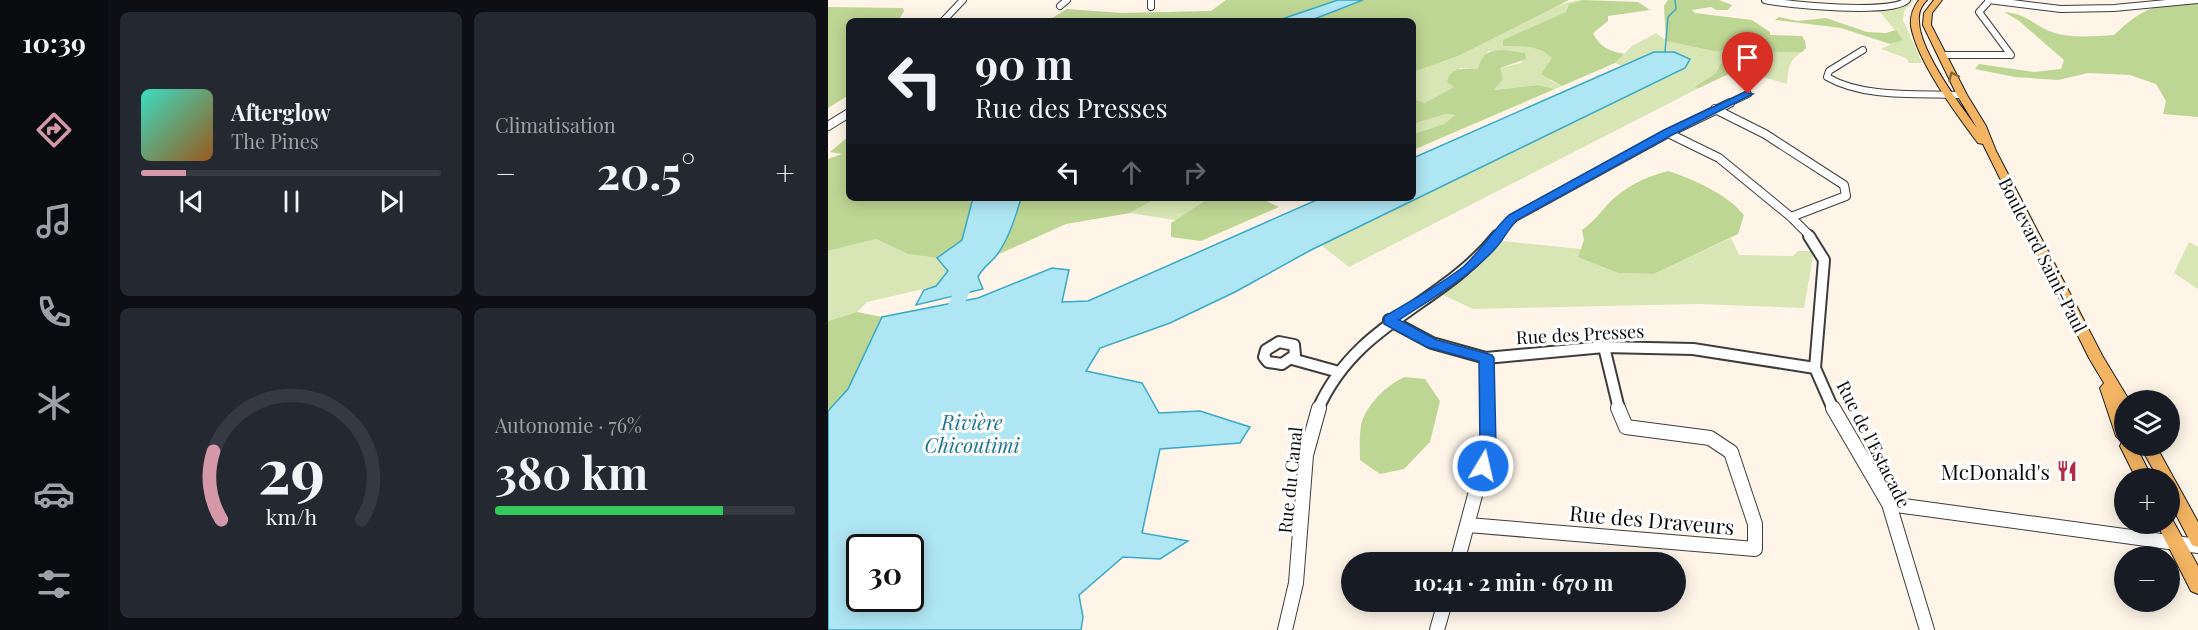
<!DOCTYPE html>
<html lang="fr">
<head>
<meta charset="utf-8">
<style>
  :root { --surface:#171b24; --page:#242831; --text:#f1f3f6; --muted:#9ea1a6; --line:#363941; --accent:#d598a8 }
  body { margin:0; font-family:"Playfair Display",serif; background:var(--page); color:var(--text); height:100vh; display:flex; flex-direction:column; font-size:22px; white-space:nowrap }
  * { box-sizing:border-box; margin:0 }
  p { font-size:20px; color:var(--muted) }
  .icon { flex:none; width:33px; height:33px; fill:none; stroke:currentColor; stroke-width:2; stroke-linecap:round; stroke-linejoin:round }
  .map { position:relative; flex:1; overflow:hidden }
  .panel { display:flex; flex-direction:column; gap:12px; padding:12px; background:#0d0f14; width:720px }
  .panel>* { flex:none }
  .top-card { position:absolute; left:18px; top:18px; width:570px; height:183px; border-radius:9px; box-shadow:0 3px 15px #0003; background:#171b24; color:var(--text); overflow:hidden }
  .fabs { position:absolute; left:1286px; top:390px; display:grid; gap:12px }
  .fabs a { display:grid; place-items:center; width:66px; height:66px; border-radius:50%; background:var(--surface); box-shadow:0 3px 15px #0003; font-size:30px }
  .speed { position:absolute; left:18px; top:534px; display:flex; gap:12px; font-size:30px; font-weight:700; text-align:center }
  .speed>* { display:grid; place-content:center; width:78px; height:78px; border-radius:50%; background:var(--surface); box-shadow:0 3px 15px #0003; line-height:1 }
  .speed .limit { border:3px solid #111; border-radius:9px; background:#fff; color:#111 }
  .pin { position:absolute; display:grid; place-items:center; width:51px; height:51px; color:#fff; margin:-62px -26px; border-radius:50% 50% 50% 0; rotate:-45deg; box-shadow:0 0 6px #0007 }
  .pin .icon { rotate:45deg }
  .me { position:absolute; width:66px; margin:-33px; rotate:9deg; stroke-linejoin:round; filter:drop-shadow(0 0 4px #0008) }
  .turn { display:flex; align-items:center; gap:21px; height:126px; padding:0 30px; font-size:27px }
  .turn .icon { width:78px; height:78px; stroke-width:2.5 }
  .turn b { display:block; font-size:42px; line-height:51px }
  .lanes { display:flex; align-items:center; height:57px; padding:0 30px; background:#0003; justify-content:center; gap:30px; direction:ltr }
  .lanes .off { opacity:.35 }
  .big { font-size:45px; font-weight:700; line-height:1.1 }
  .panel .card { flex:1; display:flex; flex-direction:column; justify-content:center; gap:9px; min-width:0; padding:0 21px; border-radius:9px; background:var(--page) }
  .panel .dial { align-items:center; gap:0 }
  .dial svg { height:156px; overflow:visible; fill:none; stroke:var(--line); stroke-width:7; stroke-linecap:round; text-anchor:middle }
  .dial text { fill:var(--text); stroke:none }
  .song { display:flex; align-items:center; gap:18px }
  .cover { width:72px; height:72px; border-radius:9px; background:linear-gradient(135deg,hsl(170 70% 55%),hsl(30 70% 35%)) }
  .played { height:6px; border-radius:3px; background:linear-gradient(90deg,var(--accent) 15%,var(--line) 15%) }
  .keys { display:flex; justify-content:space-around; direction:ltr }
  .heat { display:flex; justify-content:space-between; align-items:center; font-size:33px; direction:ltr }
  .charge { height:9px; border-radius:4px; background:linear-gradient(90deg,#34c759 76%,var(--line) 0) }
  .panel .tiles { flex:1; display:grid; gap:12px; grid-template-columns:repeat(2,1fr) }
  .trip { position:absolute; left:513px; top:552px; width:345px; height:60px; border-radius:30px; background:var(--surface); box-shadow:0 3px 15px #0003; font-weight:700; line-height:60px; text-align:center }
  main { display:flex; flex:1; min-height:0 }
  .tabs { display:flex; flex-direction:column; width:108px; justify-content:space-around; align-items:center; background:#090b0e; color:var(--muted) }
  .tabs .icon { width:42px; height:42px }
  .tabs .on { color:var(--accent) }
  .tabs b { font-size:27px; color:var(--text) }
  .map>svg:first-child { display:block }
  .green { fill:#d7e6b4 }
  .forest { fill:#bed694 }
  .water { fill:#afe6f3; stroke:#39a9c7; stroke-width:1.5; fill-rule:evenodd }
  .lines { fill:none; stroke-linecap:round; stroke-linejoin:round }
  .stream { stroke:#39a9c7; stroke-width:1.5 }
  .river { fill:#afe6f3; fill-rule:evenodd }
  .minor-far3-casing { stroke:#3d3d3d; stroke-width:8 }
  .minor-far2-casing { stroke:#3d3d3d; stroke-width:10 }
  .minor-far1-casing { stroke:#3d3d3d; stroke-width:14 }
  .minor-casing { stroke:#3d3d3d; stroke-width:16 }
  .major-casing { stroke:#1b1b1b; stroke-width:2 }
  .minor-far3 { stroke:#fff; stroke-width:6 }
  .minor-far2 { stroke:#fff; stroke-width:8 }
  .minor-far1 { stroke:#fff; stroke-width:10 }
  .minor { stroke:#fff; stroke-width:14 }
  .major { fill:#f3b563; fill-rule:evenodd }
  .oneway { stroke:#8a683b }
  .route { fill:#1a73e8; stroke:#114b97; stroke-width:1.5 }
  .labels { text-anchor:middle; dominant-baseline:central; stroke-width:6; stroke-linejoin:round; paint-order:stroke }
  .street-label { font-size:18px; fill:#0a0a0a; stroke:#fff }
  .water-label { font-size:20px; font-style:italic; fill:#1a7695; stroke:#fff }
  .near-poi-label { font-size:21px; fill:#0a0a0a; stroke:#fff; text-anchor:end }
  .near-street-label { font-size:21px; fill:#0a0a0a; stroke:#fff }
</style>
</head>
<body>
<main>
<nav class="tabs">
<b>10:39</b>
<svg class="icon on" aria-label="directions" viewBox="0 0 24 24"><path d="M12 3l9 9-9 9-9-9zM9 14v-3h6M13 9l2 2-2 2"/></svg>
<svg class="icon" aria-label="music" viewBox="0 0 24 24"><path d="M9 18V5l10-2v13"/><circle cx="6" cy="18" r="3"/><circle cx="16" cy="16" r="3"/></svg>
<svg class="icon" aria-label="phone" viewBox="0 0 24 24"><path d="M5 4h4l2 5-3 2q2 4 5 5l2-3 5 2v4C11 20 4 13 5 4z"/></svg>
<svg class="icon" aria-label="climate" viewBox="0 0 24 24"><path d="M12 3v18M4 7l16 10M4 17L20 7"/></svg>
<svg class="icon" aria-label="car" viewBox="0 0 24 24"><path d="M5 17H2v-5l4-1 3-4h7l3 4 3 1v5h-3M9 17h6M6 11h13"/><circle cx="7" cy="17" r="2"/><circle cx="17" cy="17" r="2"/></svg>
<svg class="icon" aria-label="filters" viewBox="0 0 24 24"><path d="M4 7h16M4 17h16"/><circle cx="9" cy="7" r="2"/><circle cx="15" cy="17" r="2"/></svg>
</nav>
<section class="panel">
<div class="tiles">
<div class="card">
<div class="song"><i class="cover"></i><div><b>Afterglow</b><p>The Pines</p></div></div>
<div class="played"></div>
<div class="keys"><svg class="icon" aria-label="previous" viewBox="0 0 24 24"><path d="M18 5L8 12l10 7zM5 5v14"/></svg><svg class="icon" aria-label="pause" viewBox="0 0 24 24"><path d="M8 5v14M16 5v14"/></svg><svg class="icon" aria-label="next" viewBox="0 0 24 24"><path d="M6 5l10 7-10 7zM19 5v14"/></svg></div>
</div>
<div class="card"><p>Climatisation</p>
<div class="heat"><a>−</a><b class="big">20.5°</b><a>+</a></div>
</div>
<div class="card dial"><svg viewBox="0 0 100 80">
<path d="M14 69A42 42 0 1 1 86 69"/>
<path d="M14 69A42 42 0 0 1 10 34" stroke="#d598a8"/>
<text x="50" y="56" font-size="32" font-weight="700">29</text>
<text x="50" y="72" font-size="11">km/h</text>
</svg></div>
<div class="card"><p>Autonomie · 76%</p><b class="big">380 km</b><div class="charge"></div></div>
</div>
</section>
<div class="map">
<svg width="1370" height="630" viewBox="0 0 1370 630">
  <rect width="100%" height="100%" fill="#fef5e8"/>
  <path class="green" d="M755,0L741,4L738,12L676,46L702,47L715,51L725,58L719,69L723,81L734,86L727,89L710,85L664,90L672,68L693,63L697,53L660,51L650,69L632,68L624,84L626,87L597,104L585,99V72L706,15C725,10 736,0 755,0Z
    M1079,0H1086L1076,11L1075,20L1094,63H1081L1078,58L1053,49L1074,39L1048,7Z
    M828,33L839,41L890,52L902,47H920L929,52H974C960,60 960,72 959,84L914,71L928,64L899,54L888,73L867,86L871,88L521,267L493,245L857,68L846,52H826L794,66L787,63L804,46Z
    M618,114L627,115L616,124L585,134V124Z
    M329,198H381L347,220L302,213Z
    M903,238L911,255L965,256L970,251H986L976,308L871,304L645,309L611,293L651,266L673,241L753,249L751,257L790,273L826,274Z
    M48,239L80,254L109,258L121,271L108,286L39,302L29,312L0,321V251Z
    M1361,242L1370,247V289L1346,273Z"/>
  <path class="forest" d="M398,0H510L448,21H219L239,9L294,13L383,11Z
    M535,0H741L632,55L585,72V21H481Z
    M755,0L810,2L822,10L780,16V21L765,33C771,47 782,51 796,54L787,63L734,86L713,74L724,58L715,51L702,47L675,46V40L738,12L741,4Z
    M840,0H891L904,5L900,10H888L883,7L864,10L867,13L924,20L942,32V35L974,36L977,41L978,48L974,52H929L920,47H902L890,52L838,41L836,6Z
    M1370,2V117L1335,114L1338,101L1328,84L1302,75L1260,73L1230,80L1187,77L1147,69L1151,64L1206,72L1233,69L1236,60L1190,20L1176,12C1200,14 1203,24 1224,32C1243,39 1266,36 1286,35C1318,5 1328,5 1370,2Z
    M0,7L75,8L76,11L70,21H21V95L0,108Z
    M951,17L970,21L998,18L1039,32L1058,33L1068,30L1075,40L1062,44L1013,28L947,20Z
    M675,50L697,53L698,59L672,68L675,79L666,90L710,85L727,89L585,150V134L616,124L627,115L618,114L585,124V99L597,103L626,87L619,82C623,66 637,69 650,69C654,54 659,51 675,50Z
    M899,53L934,58L914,71L909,70L871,88L866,87L888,73Z
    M21,136V198H145L134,240L109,258L80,254L48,239L0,251V159L14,154L2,152Z
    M840,171C865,179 899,194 916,215L910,234L826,274L790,273L750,257L756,240L754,230C765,222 772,213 781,203C798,186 817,177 840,171Z
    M193,198H329L302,213L238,224L171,254L186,222Z
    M381,198H432L451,207L373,241L343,237V223Z
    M29,312L54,317L20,389L0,411V321Z
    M577,377L597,379L612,401L602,442L576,469L552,474L532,460C532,450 531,437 533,426C536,407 559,384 577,377Z"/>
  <path class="water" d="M510,0H535L481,21H448Z
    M826,52H846L862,59L857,68L483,250L407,292L342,323L272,348L258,371L314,383L331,413L372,411L422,427L412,443L332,449L314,533L360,541L332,559L295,557L251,595L255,617L253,630H0V411L20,389L54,317L150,298L224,268L241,270L234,302L260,301L493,198H585V158ZM32,548H82V598H32Z
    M145,198H193C188,216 182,236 171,252C165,262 155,266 150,277L155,289L88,305L96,290L108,286L120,271L109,258L134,240Z"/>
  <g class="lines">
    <path class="stream" d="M837,52L840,17L848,9L847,0"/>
    <path class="river" d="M141,269L149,274L129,322L121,328L115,326L113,322L133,274Z"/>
    <defs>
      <path id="minor-far3" d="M323,0V7
        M937,0C959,5 1065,15 1079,0
        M1160,0L1233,9L1286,8L1370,0
        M232,6L239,0
        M115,21L135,0
        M1035,50L1001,71L999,77C1037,99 1092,93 1134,95
        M1115,55H1183L1151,12L1162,0
        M899,104L920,94"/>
      <path id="minor-far2" d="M887,109L937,134L1016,185L1018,196L963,217
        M0,126L21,113
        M840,133L891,158L963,217L983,237
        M667,237L685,218L840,133L902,103"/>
      <path id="minor-far1" d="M981,236L996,260L987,368L1005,409
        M561,320L604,343L658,358L776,347L865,349L987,368
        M451,342L466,345L467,355L454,364L440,362L436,357L438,350Z
        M776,347L791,409
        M658,358L659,409
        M464,359L511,372
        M490,409C529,321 613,306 669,236"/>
      <path id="minor" d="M1005,408L1061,504L1099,630
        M1061,504L1370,546
        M640,525L927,549V524L903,452L882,438L798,427L790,408
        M629,562L660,447L659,408
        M457,630L468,583L478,455L491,408
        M609,630L617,602"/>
      <path id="major" d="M1091,0H1099C1093,6 1090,13 1091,21C1091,50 1132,105 1149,128L1129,95L1095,25L1096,13L1106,0H1114L1104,13L1103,25L1139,95L1158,126L1168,151L1275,357L1301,400H1296V446H1308L1324,478H1308L1292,446L1294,442L1288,436L1272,388L1276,383L1261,358L1155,144L1150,143C1129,115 1089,61 1083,26C1082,16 1085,8 1091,0Z
        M1312,446H1328L1370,522V547L1364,545L1341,501V478H1330Z
        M1341,517L1344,519L1370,566V594L1363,591L1329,524H1341Z"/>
    </defs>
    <use href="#minor-far3" class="minor-far3-casing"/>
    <use href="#minor-far2" class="minor-far2-casing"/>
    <use href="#minor-far1" class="minor-far1-casing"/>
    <use href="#minor" class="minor-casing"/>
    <use href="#major" class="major-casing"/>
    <use href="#minor-far3" class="minor-far3"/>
    <use href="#minor-far2" class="minor-far2"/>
    <use href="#minor-far1" class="minor-far1"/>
    <use href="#minor" class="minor"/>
    <use href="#major" class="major"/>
  </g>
  <defs><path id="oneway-chevron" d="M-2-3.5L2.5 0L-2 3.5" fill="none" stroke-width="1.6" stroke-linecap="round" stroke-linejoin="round" transform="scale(1.5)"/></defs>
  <use class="oneway" href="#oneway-chevron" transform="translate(1125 76) rotate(-115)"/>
  <path class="route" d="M917,92L925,94L844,135L689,220C679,230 674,243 663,253C636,280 603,299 571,320L609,340L664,355L666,358L668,447L661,471H649L647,466L652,447L651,361L599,347L556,324V317C582,301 611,286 635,267C653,251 664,231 681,215L836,130Z"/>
  <defs>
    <symbol id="restaurant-bare" viewBox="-9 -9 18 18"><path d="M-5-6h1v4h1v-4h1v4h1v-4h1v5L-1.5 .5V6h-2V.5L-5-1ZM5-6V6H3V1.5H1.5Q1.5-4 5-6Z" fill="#b32949" stroke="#fff" stroke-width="2.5" paint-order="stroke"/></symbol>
  </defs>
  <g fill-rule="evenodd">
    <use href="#restaurant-bare" x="1224" y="456" width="30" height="30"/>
  </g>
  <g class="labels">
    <g class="street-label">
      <text transform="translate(1215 255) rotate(63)">Boulevard Saint-Paul</text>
      <text transform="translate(752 334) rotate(-3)">Rue des Presses</text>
      <text transform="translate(1046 444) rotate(63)">Rue de l'Estacade</text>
      <text transform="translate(462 480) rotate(-84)">Rue du Canal</text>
    </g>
    <g class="water-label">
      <text x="144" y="421">Rivière<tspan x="144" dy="23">Chicoutimi</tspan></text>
    </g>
    <g class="near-poi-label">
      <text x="1222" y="471">McDonald's</text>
    </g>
    <g class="near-street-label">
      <text transform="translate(824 519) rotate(5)">Rue des Draveurs</text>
    </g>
  </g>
</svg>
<div class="fabs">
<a><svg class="icon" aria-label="layers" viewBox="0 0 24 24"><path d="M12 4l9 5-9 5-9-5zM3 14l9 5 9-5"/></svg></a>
<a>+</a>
<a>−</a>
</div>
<div class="speed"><div class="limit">30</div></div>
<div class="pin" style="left:920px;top:94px;background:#d93025"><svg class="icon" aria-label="arrive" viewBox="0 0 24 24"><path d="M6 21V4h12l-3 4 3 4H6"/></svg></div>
<svg class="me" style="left:655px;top:466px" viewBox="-20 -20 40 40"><circle r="17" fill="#1a73e8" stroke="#fff" stroke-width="3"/><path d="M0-11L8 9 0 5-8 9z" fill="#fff"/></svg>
<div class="trip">10:41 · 2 min · 670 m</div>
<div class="top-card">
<div class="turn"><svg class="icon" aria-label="left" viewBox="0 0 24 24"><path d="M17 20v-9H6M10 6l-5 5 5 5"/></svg><div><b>90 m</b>Rue des Presses</div></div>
<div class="lanes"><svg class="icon" aria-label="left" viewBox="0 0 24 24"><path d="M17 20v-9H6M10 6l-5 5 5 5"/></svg><svg class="icon off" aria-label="ahead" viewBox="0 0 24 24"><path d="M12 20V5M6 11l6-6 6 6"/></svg><svg class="icon off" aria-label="right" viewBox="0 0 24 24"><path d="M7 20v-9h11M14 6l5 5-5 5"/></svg></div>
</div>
</div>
</main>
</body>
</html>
